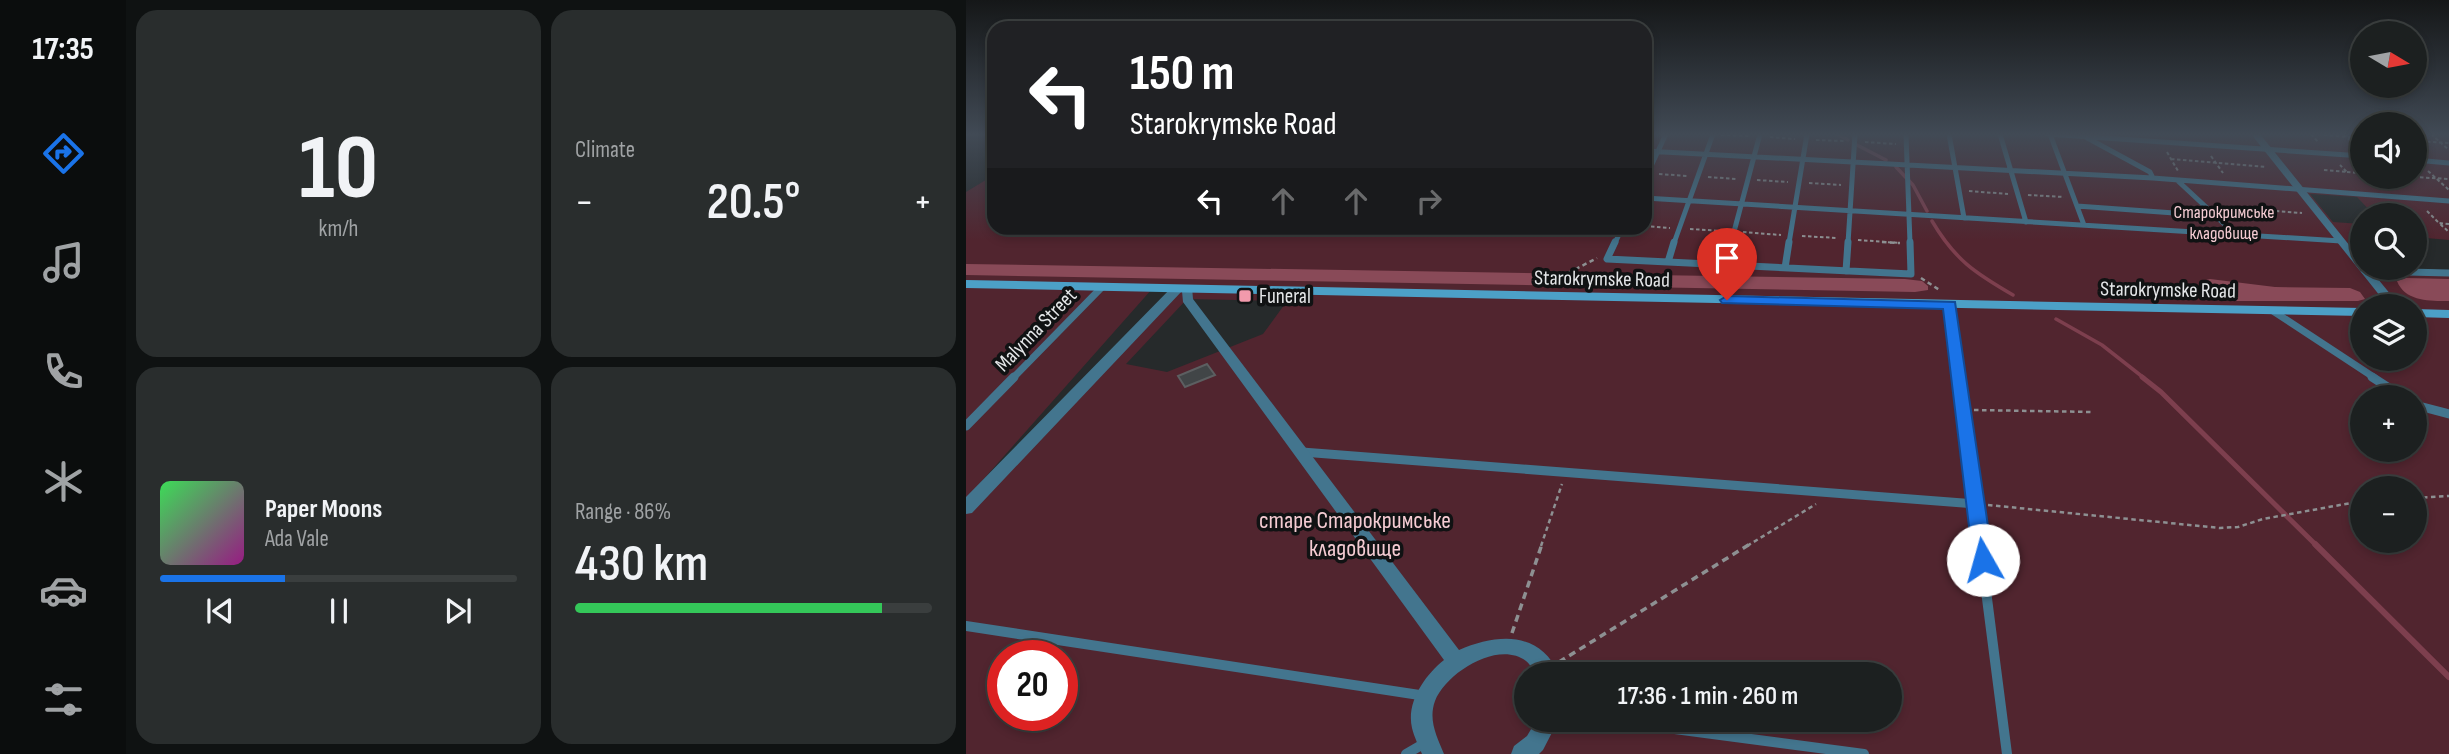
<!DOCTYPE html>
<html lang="en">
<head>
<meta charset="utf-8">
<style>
  :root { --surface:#1c2020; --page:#292d2d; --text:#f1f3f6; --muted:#a0a3a5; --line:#3a3e3e; --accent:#1a73e8 }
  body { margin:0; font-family:"Sofia Sans Condensed",sans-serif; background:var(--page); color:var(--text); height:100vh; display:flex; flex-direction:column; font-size:26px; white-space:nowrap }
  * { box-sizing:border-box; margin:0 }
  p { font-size:23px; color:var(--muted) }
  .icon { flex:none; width:38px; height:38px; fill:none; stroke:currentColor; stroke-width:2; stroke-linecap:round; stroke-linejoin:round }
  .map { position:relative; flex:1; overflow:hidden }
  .drawer { display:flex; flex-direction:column; gap:10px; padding:10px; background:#0f1212; width:840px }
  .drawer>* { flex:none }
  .top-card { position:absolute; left:21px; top:21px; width:665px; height:214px; border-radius:21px; box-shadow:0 4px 10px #0003,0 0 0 2px var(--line); background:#202124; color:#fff; overflow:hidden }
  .needle { width:46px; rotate:100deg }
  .controls { position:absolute; left:1384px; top:21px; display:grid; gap:14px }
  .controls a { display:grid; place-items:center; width:77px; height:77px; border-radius:50%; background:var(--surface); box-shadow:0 4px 10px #0003,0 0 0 2px var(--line); font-size:35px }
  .speed { position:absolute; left:21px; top:640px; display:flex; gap:14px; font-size:35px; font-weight:700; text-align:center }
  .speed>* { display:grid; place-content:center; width:91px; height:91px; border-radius:50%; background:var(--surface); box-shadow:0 4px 10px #0003,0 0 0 2px var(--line); line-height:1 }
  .speed .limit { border:10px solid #d22; background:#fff; color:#111 }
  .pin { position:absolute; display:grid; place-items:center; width:60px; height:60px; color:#fff; margin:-72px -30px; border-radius:50% 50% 50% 0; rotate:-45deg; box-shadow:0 0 7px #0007 }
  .pin .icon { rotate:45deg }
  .me { position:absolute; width:77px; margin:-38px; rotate:353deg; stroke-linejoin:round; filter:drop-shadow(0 0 5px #0008) }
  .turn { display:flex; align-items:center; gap:24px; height:147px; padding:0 28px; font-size:32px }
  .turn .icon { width:91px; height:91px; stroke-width:2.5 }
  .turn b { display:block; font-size:49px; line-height:60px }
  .lanes { display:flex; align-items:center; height:66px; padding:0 28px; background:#0003; justify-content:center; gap:35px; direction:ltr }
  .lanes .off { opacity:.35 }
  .big { font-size:52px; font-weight:600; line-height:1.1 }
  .drawer .widget { flex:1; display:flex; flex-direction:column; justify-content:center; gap:10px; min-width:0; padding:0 24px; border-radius:21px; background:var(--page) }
  .drawer .dial { align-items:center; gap:0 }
  .dial b { font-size:91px; line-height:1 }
  .song { display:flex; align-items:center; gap:21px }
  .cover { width:84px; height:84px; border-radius:10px; background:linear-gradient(135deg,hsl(130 70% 55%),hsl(310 70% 35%)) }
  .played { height:7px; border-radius:4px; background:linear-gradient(90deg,var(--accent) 35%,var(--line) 35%) }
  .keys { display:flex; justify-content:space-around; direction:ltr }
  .heat { display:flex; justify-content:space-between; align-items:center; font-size:38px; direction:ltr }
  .charge { height:10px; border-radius:5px; background:linear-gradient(90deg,#34c759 86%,var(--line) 0) }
  .drawer .tiles { flex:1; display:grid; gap:10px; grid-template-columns:repeat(2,1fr) }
  .trip { position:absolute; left:548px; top:662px; width:388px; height:70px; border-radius:35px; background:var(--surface); box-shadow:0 4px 10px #0003,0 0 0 2px var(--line); font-weight:600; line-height:70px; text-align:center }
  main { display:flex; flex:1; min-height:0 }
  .dock { display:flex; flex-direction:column; width:126px; justify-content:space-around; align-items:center; background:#0b0d0d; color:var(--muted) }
  .dock .icon { width:49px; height:49px }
  .dock .active { color:var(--accent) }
  .dock b { font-size:32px; color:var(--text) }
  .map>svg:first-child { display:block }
  .green { fill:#51252f; fill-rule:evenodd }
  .forest { fill:#894a58 }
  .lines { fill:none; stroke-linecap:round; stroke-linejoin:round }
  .stream-far2 { stroke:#7d3f4e; stroke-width:3.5 }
  .stream-far1 { stroke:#7d3f4e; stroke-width:5 }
  .stream { stroke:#7d3f4e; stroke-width:6 }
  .building { fill:#414547; stroke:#5c5f61; stroke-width:2 }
  .path-far2 { stroke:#8d9092; stroke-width:2; stroke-dasharray:3.5 2.5; stroke-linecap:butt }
  .path-far1 { stroke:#8d9092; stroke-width:2.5; stroke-dasharray:4.5 3.5; stroke-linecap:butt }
  .path { stroke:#8d9092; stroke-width:3.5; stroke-dasharray:7 5; stroke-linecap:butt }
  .lane-far3 { stroke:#43758e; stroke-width:5 }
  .lane-far2 { stroke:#43758e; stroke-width:7 }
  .lane-far1 { stroke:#43758e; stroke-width:9 }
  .lane { stroke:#43758e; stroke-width:10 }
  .street { fill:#43758e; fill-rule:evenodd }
  .secondary { fill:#4ca0c7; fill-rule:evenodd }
  .route { fill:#1a73e8; stroke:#114b97; stroke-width:2 }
  .poi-dot { fill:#f29aac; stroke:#101213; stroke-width:2.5 }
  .labels { text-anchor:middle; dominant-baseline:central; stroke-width:7; stroke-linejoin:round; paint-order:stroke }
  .far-park-label { font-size:18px; fill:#f5ccd3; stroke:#101213 }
  .street-label { font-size:21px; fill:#e5e7e9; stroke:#101213 }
  .poi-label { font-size:21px; fill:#e5e7e9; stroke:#101213; text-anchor:start }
  .near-park-label { font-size:24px; fill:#f5ccd3; stroke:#101213 }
</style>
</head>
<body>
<main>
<nav class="dock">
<b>17:35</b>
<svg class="icon active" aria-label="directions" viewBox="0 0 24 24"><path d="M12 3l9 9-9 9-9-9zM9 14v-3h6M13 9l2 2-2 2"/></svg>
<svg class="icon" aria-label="music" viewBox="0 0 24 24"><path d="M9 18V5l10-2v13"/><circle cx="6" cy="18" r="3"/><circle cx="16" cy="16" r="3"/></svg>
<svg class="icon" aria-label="phone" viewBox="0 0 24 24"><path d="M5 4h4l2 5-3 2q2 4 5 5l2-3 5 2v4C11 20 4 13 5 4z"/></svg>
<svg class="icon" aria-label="climate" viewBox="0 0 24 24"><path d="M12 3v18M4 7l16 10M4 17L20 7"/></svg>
<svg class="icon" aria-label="car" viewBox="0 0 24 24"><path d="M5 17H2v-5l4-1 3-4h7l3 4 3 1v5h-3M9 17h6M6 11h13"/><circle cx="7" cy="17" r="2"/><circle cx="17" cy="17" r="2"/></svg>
<svg class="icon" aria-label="filters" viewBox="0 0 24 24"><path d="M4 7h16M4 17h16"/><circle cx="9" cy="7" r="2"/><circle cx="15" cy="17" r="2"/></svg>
</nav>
<section class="drawer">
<div class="tiles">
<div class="widget dial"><b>10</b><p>km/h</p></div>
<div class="widget"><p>Climate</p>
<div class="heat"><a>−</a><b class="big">20.5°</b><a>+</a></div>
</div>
<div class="widget">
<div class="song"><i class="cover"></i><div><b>Paper Moons</b><p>Ada Vale</p></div></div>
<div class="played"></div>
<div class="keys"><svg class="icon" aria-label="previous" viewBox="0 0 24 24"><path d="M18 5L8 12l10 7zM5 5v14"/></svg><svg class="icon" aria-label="pause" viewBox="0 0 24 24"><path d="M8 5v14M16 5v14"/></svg><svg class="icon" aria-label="next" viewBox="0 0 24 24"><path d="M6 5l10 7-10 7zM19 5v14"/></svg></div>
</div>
<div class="widget"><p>Range · 86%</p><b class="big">430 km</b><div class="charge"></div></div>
</div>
</section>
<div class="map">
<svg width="1483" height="754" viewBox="0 0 1483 754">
  <rect width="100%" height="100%" fill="#262a2b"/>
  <path class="green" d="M679,134H1396V177H1449V134H1483V240L1449,237V215H1408L1391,197L1344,194L1367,222L1396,224V268L1483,270V754H0V508L210,290L186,289L0,499V192L28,175V228H679ZM221,299L321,301L297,334L201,372L160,364ZM1396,306H1449V359H1396ZM1396,397H1449V450H1396ZM1396,488H1449V541H1396ZM37,656H96V716H37ZM560,674H924V719H560Z"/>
  <path class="forest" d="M0,264L939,279L956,281L962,286V290L949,292L0,275Z
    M1440,278L1483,279V301C1465,301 1439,302 1431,281Z
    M1244,279L1309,287L1384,288L1394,292L1399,299L1392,301H1257L1242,294L1233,282Z"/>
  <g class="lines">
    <path class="stream-far2" d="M871,134L882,140
      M891,145L920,160
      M930,167L947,185L961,211
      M966,221C989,260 1009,273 1047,295
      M1090,319L1136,345L1178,378"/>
    <path class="stream-far1" d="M1176,377L1195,392L1351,546"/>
    <path class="stream" d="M1349,544L1483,677"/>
  </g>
  <path class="building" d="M241,364L249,375L219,387L212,376Z"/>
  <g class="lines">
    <path class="path-far2" d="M1345,134L1353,143
      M1346,134L1396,138
      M1378,134L1388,144
      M1465,134L1483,150
      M755,135L784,136
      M804,137L829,139
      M850,140L878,141
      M1449,141L1483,143
      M899,142L930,144
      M1201,152L1212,171
      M1245,156L1257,173
      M1205,159L1300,167
      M1358,170L1381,172L1374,165
      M1462,171L1483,190
      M1381,172L1396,173
      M693,174L721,176
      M742,177L770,179
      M1420,177L1430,187
      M1448,177L1483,179
      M791,180L822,182
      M843,183L875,185
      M1003,191L1042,194
      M1062,195L1098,197
      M1256,207L1336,213
      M1461,211L1473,223
      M1483,224L1473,223L1483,232
      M679,226L704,228
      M724,229L756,231
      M777,232L815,235
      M836,236L871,238
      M892,240L934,243"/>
    <path class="path-far1" d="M916,242L934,243
      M955,278L975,291
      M581,284L631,258
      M1008,410L1127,412
      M1449,498L1483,496
      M1022,505L1254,528L1272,527L1297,519L1396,501
      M575,546L596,484
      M781,546L850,504"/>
    <path class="path" d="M546,633L576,544
      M593,662L784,544"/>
    <path class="lane-far3" d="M940,134L944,243
      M983,134L998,218
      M1034,134L1060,222
      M1082,134L1396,156
      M1084,134L1118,225
      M1114,134L1184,172L1187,178L1483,201
      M679,151L1187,178
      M1449,160L1483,163
      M679,179L700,134
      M1212,181L1269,234
      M679,198L1375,241
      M1111,206L1250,216
      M649,243L656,228
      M708,243L747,134
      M765,243L794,134
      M823,243L841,134
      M882,243L889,134"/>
    <path class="lane-far2" d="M649,242L641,259L945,274L944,242
      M702,262L708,242
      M759,265L765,242
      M819,268L823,242
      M880,271L882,242
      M1399,271L1483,273
      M984,305L993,378
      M1307,311L1409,378
      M47,378L136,287"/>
    <path class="lane-far1" d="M993,377L1015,546
      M1406,377L1437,397
      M1449,405L1483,414
      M0,426L48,377
      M336,452L1010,504"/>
    <path class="lane" d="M1014,544L1041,754
      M0,626L460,696
      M633,719L898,754
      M440,754L459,743"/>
    <path class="street" d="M1285,134H1294L1396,261V268H1403L1434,306H1422Z
      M211,285L217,289L226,287L227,299L493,650C531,634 573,630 593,674H571C567,670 564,664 560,661C532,640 480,673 469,701C462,720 471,737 478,754H456C453,746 448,737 446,728C440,702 459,675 478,660L217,302L216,291L6,513L0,514V497L207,286Z
      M571,719H593L577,750L573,754H545L548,746L561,736Z"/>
    <path class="secondary" d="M0,280L1396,308V316L0,288Z
      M1449,309L1483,310V318L1449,317Z"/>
  </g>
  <linearGradient id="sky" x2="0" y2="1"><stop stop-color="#151718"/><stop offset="0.56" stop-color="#414a55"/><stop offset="1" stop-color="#414a55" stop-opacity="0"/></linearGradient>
  <rect width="1483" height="240" fill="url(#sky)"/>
  <path class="route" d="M761,296L989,302L1027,560L1024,565L1017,568L1010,565L1007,560L977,309L756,303L754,300Z"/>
  <rect class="poi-dot" x="272" y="289" width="14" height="14" rx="3.5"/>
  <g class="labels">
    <g class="far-park-label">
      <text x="1258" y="212">Старокримське<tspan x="1258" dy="21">кладовище</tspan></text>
    </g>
    <g class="street-label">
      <text transform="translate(636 279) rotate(1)">Starokrymske Road</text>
      <text transform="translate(1202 290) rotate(1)">Starokrymske Road</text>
      <text transform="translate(70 330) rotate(-46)">Malynna Street</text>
    </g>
    <g class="poi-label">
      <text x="293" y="296">Funeral</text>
    </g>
    <g class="near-park-label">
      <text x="389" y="520">старе Старокримське<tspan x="389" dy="28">кладовище</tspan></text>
    </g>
  </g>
</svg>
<div class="controls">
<a><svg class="needle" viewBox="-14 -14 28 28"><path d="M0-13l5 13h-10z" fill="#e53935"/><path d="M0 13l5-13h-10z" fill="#a0a3a5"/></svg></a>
<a><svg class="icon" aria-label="sound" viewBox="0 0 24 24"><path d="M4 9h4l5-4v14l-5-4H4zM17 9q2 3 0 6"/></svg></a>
<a><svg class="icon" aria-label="search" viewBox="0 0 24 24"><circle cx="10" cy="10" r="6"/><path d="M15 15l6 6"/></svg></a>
<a><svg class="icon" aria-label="layers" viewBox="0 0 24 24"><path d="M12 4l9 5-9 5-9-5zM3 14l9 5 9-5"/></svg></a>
<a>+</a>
<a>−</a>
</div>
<div class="speed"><div class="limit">20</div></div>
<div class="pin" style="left:761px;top:300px;background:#d93025"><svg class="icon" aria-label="arrive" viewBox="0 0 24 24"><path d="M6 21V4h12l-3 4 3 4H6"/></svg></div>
<svg class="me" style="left:1017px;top:560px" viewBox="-20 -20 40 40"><circle r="19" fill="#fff"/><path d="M0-13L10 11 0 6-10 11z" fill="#1a73e8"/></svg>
<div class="trip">17:36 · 1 min · 260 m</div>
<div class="top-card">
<div class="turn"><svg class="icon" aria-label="left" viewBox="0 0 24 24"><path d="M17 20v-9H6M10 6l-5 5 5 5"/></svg><div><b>150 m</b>Starokrymske Road</div></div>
<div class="lanes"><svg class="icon" aria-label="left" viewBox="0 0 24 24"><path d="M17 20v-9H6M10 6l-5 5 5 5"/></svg><svg class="icon off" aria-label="ahead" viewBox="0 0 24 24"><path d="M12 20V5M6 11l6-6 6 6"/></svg><svg class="icon off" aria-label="ahead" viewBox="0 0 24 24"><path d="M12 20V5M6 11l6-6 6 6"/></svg><svg class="icon off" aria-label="right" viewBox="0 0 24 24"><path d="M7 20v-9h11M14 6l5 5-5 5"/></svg></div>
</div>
</div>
</main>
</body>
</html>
